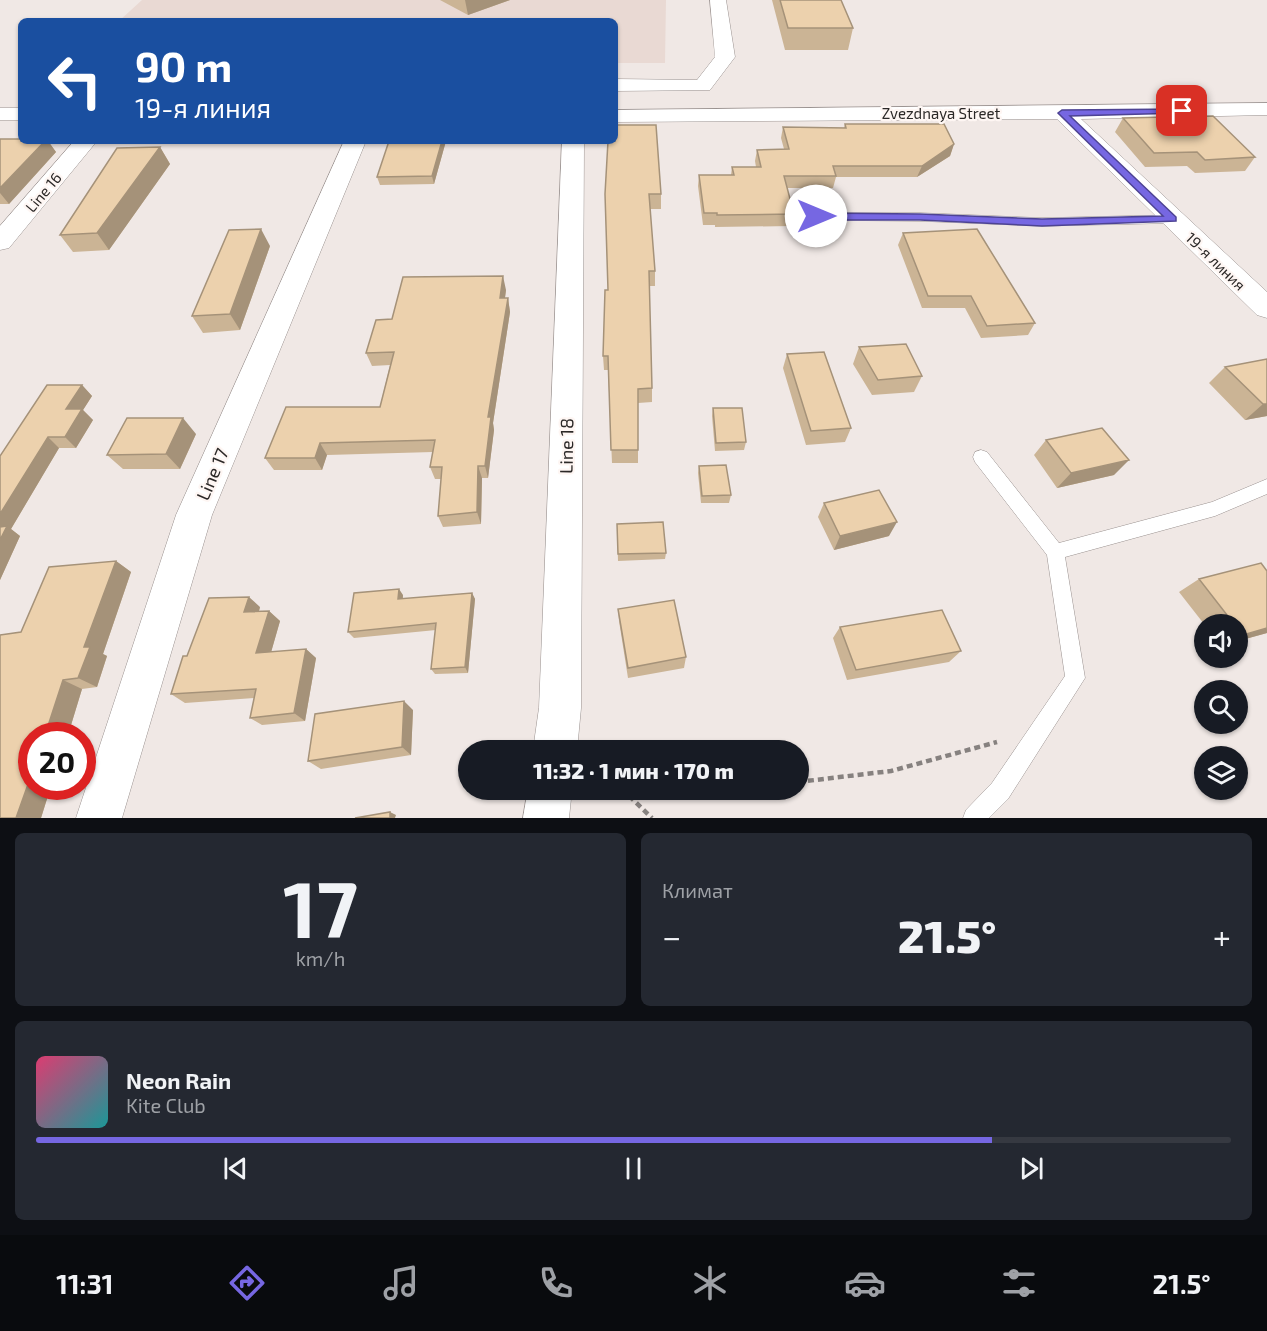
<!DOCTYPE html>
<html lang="ru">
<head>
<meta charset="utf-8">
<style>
  :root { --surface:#171b24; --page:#242831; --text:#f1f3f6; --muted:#9ea1a6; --line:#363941; --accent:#7667e2 }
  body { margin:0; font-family:"Exo 2",sans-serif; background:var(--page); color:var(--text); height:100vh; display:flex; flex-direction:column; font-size:22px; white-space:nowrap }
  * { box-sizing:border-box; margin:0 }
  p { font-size:20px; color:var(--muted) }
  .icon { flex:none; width:33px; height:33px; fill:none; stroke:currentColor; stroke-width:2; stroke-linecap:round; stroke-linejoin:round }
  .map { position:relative; height:818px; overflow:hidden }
  .panel { display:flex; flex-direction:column; gap:15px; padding:15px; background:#0d0f14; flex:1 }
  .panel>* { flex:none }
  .hud { position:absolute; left:18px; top:18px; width:600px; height:126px; border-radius:9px; box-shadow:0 2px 4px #0004; background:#1a4fa0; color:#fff; overflow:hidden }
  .tools { position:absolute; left:1194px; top:614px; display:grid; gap:12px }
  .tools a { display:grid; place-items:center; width:54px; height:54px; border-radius:50%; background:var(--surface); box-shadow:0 2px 4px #0004; font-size:30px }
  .speed { position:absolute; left:18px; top:722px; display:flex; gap:12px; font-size:30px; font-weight:700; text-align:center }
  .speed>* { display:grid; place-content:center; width:78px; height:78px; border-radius:50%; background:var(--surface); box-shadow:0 2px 4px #0004; line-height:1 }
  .speed .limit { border:9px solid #d22; background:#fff; color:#111 }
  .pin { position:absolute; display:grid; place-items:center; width:51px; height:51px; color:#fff; margin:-26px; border-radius:12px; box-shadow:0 3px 9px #0006 }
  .me { position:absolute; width:66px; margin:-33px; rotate:90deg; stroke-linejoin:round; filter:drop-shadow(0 0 4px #0008) }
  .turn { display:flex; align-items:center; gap:21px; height:126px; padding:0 18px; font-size:27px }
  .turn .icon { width:78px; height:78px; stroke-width:2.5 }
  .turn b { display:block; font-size:42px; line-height:51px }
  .big { font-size:45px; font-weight:800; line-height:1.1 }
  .panel .card { flex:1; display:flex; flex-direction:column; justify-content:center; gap:9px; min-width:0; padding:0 21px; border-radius:9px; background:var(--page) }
  .panel .dial { align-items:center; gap:0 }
  .dial b { font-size:78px; line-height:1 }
  .song { display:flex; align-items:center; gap:18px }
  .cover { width:72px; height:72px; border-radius:9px; background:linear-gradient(135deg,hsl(340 70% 55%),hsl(180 70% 35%)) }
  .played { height:6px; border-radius:3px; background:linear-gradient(90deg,var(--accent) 80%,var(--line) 80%) }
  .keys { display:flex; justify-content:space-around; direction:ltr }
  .heat { display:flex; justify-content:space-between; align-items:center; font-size:33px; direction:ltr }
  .panel .tiles { flex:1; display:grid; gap:15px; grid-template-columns:1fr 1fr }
  .card:last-child { grid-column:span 2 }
  .trip { position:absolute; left:458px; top:740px; width:351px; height:60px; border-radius:30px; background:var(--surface); box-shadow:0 2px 4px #0004; font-weight:800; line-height:60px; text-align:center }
  .dock { display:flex; height:96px; justify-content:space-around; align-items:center; background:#090b0e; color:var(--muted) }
  .dock .icon { width:42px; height:42px }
  .dock .on { color:var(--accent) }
  .dock b { font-size:27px; color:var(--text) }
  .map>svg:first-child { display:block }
  .built { fill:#e9d9d3 }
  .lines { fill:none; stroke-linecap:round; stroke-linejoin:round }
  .lane-casing { stroke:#9a9290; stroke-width:1 }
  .street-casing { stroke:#9a9290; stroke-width:1 }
  .path { stroke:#86817f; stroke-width:4.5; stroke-dasharray:6 4; stroke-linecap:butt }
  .lane { fill:#fff; fill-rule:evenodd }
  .street { fill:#fff; fill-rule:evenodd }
  .wall { fill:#cbb495 }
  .shaded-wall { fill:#a59279 }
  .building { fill:#ecd1ad; stroke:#a59279; stroke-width:1.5 }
  .route { fill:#7667e2; stroke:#4d4393; stroke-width:1.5 }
  .labels { text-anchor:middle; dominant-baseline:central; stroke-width:4.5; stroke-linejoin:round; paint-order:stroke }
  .far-street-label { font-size:15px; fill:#2b2827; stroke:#fef6f3 }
  .street-label { font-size:18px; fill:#2b2827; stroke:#fef6f3 }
</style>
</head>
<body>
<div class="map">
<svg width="1267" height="818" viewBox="0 0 1267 818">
  <rect width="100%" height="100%" fill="#f0e8e5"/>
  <path class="built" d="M142,0H666L665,63H615V21H119Z"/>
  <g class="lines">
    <defs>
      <path id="lane" d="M816,213H920L1042,218L1172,215L1178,219L1172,223L1042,226L920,221L812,220V214Z
        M981,450L987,452L1059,543L1212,502L1267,479V494L1215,516L1065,557L1085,678L1008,799L989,818H963L966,810L992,783L1065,676L1047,555L975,462L973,457L975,452Z"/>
      <path id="street" d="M710,0H726L735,57L710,90L615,91V79L697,80L715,57Z
        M1267,103V115L1081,119L1267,292V318L1257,315L1057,119L615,122V110Z
        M0,108H21V120H0Z
        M74,141H97L9,248L0,250V226Z
        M344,141H366L212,515L122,818H76L176,515Z
        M562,141H584L581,708L577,750H533L539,708Z
        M528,789H572L569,818H523Z"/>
    </defs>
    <use href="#lane" class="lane-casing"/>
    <use href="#street" class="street-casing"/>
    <path class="path" d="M798,782L891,771L997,742
      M622,789L652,818
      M641,789L693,794L738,789"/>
    <use href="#lane" class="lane"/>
    <use href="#street" class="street"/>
  </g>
  <path class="wall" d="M440,0H510L468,15Z
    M772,0H841L853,28L848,50H785Z
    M1123,118L1255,157L1245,171L1195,173L1187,166L1145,167L1115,132Z
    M845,124L954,144L950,156L917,177H836L833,188H787L794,214L791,226L715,227V225H703L698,186L699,175H731L732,167H756L755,161L757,150L784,149L781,138L783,127L844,128Z
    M0,139L21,141H48L56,152L9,204H0Z
    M446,141L434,184L380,185L377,177Z
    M160,147L170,164L109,250L73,252L60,235Z
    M605,194H661V209H650L655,271V286H649L652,388V402L638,403V463H612L608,370H604L603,356L608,290Z
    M903,233L1035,323L1028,335L981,338L965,308H922L898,245Z
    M270,246L240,330L203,333L192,316Z
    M506,290L505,298H508L510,312L493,423L494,430L488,478H482L481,524L443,527L438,516L441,479H435L430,467L433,452L327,455L322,470H274L265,458L380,407L390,365L372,366L366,353L392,319Z
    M859,347L922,376L914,392L872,395L853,364Z
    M787,354L851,428L845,442L806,445L783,368Z
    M1267,359V416L1245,420L1209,383L1225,367Z
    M82,385L92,396L83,410L93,420L76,448H59L11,529L20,536L0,580V456Z
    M713,408L746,442L744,450L715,451L712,416Z
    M196,434L180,469H123L107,455Z
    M1046,440L1114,475L1057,488L1034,455Z
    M699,466L731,495L729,503H701L698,473Z
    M824,503L889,536L834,550L818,517Z
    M617,524L666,553L665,559L618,561Z
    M116,561L131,572L103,654L107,656L97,687L82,689L68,735H32L51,786L41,818H0L21,632Z
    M1199,579L1267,633L1238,641V624H1204L1179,592Z
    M472,593L475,599L468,673L435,674L431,669L436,630L354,638L348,632L403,595V599Z
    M260,607L259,611H269L280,621L271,652L306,649L316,658L305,721L262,725L250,718L254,698L185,703L171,694L187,656Z
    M618,609L686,657L684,668L628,678L619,621Z
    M840,627L961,651L949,662L847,680L833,638Z
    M413,710L411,755L321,769L308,761Z"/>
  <path class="shaded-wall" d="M465,0H510L468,15Z
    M45,141H48L56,152L9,204L0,193V188Z
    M442,141H446L434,184L432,176Z
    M954,144L950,156L917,177L922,166Z
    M160,147L170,164L109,250L97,233Z
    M261,229L270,246L240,330L230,314Z
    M503,276L506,290L503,312L500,298Z
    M508,298L510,312L493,423L494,430L488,478L485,466L488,417Z
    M82,385L92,396L83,410L93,420L76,448L65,437L66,409Z
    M1263,404H1267V416L1245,420Z
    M183,418L196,434L180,469L166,454Z
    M48,437L59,448L11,529L20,536L0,580V514Z
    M320,443L327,455L322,470L315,458Z
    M1129,460L1114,475L1057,488L1071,473Z
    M478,466L482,478L481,524L477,512Z
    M897,522L889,536L834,550L840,536Z
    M116,561L131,572L103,654L107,656L97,687L78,678L84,647Z
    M399,589L403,595L402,605L398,599Z
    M472,593L475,599L468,673L465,667Z
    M249,597L260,607L256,622L244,612Z
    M269,611L280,621L268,663L256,653Z
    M1267,628V633L1238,641V637L1243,635Z
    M306,649L316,658L305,721L294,713Z
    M63,680L82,689L68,735H45Z
    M404,701L413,710L411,755L402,747Z
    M32,773V786H51L41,818H16Z
    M390,812L396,815L395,818H390Z"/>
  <path class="building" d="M780,0H841L853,28H788Z
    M1213,116L1255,157L1205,160L1197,152L1154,153L1123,118Z
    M845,124H944L954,144L922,166H833L836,176H784L794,214L717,215V213H704L699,175H734L732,167H761L757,150L789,149L783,127L846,128Z
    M615,125H656L661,194H649L655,271H649L652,388L638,389V450H611L608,356H603L605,290H608L605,194L608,141H615Z
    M0,139H21V141H45L0,188Z
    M389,141H442L432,176L377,177Z
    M160,147L97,233L60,235L117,148Z
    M261,229L230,314L192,316L229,230Z
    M977,229L1035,323L987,326L971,296H928L903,233Z
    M503,276L500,298H508L488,417H491L485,466H478L477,512L438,516L442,467H430L435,440L320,443L315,458H265L286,407H380L394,352L366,353L376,320L392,319L403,277Z
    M906,344L922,376L878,380L859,347Z
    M824,352L851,428L811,431L787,354Z
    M1267,359V404H1263L1225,367Z
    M47,385H82L66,409H82L65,437H48L0,514V456Z
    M713,408H742L746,442L716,443Z
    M127,418H183L166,454L107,455Z
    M1102,428L1129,460L1071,473L1046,440Z
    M726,465L731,495L702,496L699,466Z
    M879,490L897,522L840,536L824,503Z
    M663,522L666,553L618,554L617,524Z
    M7,526L0,540V527Z
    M116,561L84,647H90L78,678L63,680L45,735H32V773L16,818H0V635L21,632L49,567Z
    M1261,563L1267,571V628L1243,635L1238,628V624H1234L1199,579Z
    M399,589L398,599L472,593L465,667L431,669L436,623L348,632L354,593Z
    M249,597L244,612L269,611L256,653L306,649L294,713L250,718L256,689L171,694L183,656H187L209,598Z
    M674,600L686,657L628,668L618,609Z
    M942,610L961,651L856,670L840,627Z
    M404,701L402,747L308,761L315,714Z
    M390,812V818H355Z"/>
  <path class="route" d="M1185,109L1186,111L1182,113L1070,116L1176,217V221L1042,226L920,220H816L811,216L816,213L920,214L1042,219L1163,216L1058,113L1062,110Z"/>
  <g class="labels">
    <g class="far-street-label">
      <text x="941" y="113">Zvezdnaya Street</text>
      <text transform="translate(43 192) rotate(-50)">Line 16</text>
      <text transform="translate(1216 261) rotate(44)">19-я линия</text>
    </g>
    <g class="street-label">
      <text transform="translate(566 446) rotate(-89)">Line 18</text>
      <text transform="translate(212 474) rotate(-67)">Line 17</text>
    </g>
  </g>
</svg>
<div class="tools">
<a><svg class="icon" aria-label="sound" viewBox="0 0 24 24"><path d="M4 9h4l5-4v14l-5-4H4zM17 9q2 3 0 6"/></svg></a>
<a><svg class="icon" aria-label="search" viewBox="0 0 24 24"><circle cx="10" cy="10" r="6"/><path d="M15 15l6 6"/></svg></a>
<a><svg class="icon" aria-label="layers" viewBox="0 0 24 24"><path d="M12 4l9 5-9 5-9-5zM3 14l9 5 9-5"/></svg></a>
</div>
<div class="speed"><div class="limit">20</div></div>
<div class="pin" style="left:1182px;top:111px;background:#d93025"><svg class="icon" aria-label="arrive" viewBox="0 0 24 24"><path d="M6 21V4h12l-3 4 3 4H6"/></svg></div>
<svg class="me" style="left:816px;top:216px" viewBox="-20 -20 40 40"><circle r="19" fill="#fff"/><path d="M0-13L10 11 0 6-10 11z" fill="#7667e2"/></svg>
<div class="trip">11:32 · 1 мин · 170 m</div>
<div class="hud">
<div class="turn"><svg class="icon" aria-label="left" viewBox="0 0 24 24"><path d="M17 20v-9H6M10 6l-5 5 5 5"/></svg><div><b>90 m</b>19-я линия</div></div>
</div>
</div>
<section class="panel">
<div class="tiles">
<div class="card dial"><b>17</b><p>km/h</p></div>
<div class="card"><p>Климат</p>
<div class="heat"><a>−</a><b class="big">21.5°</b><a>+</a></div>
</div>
<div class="card">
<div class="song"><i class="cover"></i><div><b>Neon Rain</b><p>Kite Club</p></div></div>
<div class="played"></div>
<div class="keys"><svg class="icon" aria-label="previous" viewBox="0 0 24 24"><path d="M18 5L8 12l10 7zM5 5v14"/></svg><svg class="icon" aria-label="pause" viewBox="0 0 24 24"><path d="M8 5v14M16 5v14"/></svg><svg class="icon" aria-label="next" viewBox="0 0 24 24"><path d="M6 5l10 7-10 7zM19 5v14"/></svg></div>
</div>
</div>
</section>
<nav class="dock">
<b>11:31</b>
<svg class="icon on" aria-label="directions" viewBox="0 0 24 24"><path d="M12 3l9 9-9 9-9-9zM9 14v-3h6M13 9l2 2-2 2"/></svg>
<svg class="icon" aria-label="music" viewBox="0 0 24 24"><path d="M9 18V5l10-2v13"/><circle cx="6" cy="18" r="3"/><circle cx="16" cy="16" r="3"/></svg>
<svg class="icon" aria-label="phone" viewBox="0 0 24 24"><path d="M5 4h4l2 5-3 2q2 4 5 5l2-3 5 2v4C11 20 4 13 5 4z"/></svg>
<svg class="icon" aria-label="climate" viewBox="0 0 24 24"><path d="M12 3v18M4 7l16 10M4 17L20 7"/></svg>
<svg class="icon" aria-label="car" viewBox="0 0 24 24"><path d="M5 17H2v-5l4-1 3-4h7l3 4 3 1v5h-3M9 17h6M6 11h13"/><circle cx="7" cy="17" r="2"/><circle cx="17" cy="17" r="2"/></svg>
<svg class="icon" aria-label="filters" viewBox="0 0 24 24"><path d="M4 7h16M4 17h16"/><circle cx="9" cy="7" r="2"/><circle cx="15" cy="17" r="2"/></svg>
<b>21.5°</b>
</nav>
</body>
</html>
